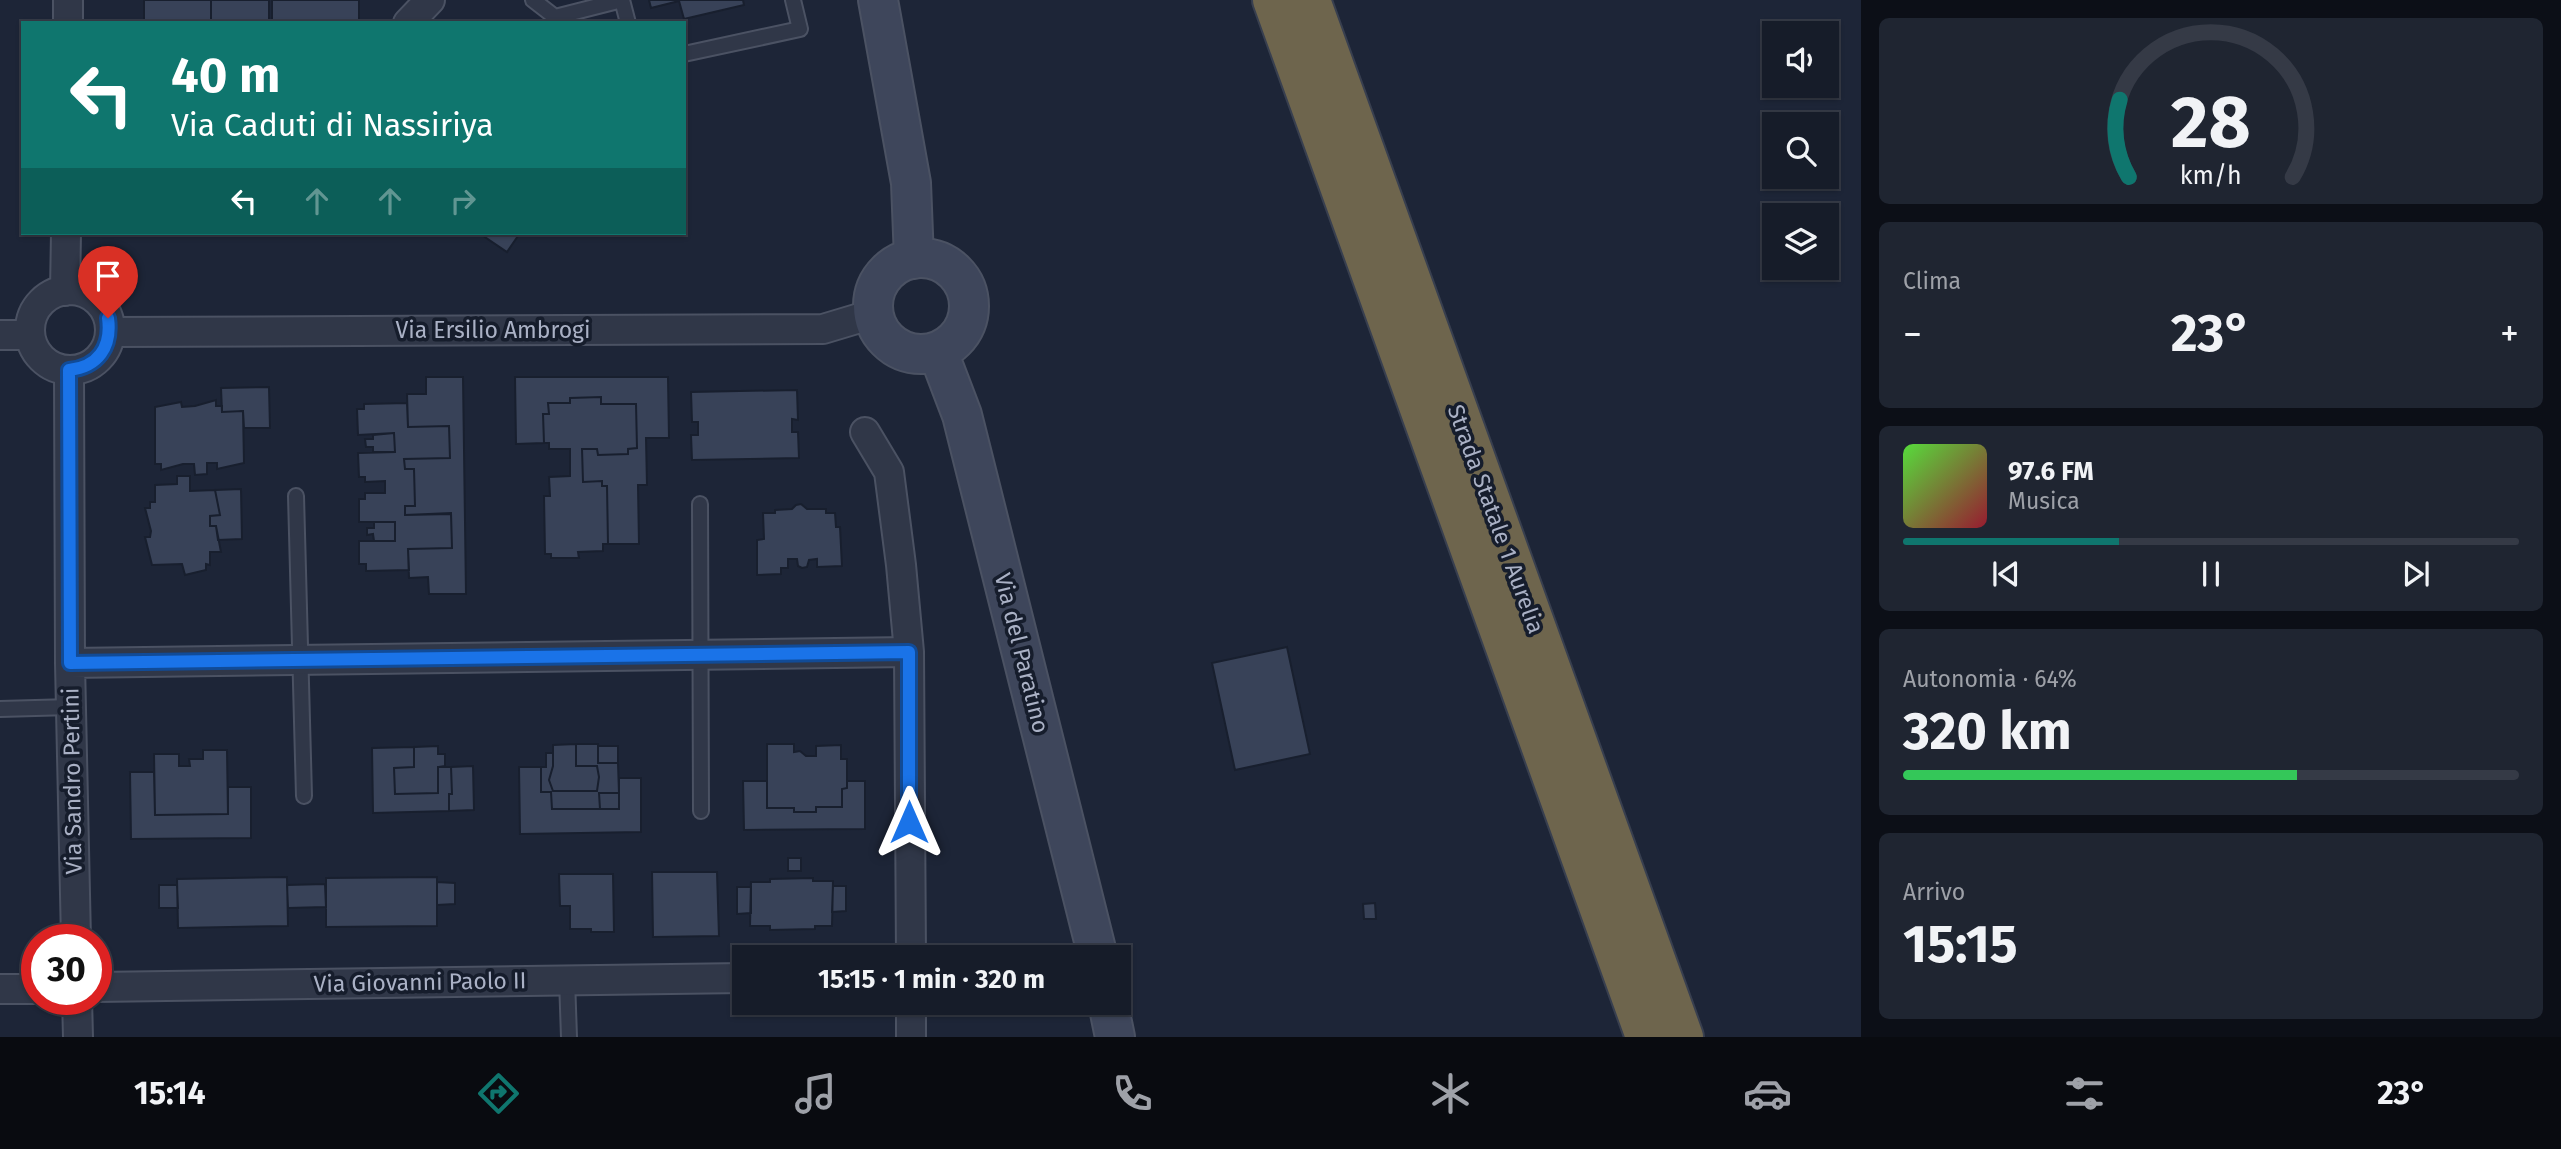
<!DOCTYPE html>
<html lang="it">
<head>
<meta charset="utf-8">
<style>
  :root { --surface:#161c29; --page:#1f2531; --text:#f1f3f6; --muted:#9ea1a8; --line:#353a46; --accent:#0f766e }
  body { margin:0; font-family:"Fira Sans",sans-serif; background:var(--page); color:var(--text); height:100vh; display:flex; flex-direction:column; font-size:26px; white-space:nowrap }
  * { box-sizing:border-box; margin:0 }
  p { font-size:23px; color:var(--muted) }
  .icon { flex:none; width:38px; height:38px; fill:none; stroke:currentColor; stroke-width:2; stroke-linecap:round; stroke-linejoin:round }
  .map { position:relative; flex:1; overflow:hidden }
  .sheet { display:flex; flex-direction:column; gap:18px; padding:18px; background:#0c0f17; width:700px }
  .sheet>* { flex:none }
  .guide { position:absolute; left:21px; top:21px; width:665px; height:214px; border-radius:0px; box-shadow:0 2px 5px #0004,0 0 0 2px var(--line); background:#0f766e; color:#fff; overflow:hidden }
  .controls { position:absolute; left:1762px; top:21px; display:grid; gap:14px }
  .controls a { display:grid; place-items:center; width:77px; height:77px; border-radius:0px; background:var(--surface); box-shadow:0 2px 5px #0004,0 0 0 2px var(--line); font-size:35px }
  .speed { position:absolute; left:21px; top:924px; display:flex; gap:14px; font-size:35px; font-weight:700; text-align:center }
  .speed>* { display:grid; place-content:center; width:91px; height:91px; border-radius:50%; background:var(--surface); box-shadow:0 2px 5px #0004,0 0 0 2px var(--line); line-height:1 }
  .speed .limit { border:10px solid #d22; background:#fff; color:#111 }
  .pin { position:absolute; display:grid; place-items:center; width:60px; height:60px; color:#fff; margin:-72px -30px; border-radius:50% 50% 50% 0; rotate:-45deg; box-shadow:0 0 7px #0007 }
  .pin .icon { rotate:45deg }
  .me { position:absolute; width:77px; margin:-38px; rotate:0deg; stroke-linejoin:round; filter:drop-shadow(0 0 5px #0008) }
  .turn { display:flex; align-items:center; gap:24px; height:147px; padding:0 35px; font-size:32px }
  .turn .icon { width:91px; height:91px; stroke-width:2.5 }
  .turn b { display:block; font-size:49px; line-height:60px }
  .lanes { display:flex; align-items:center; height:66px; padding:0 35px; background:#0003; justify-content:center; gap:35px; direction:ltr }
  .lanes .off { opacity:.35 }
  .big { font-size:52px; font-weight:700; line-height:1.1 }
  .sheet .card { flex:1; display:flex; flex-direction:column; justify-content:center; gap:10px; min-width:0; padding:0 24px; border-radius:10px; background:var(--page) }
  .sheet .dial { align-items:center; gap:0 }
  .dial svg { height:182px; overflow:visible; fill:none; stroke:var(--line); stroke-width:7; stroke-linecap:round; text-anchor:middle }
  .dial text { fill:var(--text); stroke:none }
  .song { display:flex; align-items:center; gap:21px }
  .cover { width:84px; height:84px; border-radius:10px; background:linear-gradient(135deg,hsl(110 70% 55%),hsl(350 70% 35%)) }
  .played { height:7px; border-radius:4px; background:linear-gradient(90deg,var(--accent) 35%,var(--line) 35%) }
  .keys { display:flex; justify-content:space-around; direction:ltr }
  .heat { display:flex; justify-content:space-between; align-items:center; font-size:38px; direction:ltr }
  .charge { height:10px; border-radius:5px; background:linear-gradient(90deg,#34c759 64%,var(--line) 0) }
  .trip { position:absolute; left:732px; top:945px; width:399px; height:70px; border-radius:0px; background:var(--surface); box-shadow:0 2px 5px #0004,0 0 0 2px var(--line); font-weight:700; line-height:70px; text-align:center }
  .tab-bar { display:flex; height:112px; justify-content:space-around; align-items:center; background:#090b10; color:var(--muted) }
  .tab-bar .icon { width:49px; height:49px }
  .tab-bar .selected { color:var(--accent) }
  .tab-bar b { font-size:32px; color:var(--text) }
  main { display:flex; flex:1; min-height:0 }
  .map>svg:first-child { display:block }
  .building { fill:#384258; stroke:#181f2e; stroke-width:2 }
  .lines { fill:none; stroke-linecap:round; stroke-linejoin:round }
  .lane-casing { stroke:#4b5263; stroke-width:18 }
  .street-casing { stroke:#4b5263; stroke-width:32 }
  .secondary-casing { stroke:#4b5263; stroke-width:42 }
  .highway-casing { stroke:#383f4f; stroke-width:42 }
  .lane { stroke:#303748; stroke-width:14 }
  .street { stroke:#303748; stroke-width:28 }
  .secondary { stroke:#3e465b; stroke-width:38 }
  .highway { stroke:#6e654d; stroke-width:38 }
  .route-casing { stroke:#114b97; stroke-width:18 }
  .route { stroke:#1a73e8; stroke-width:12 }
  .labels { text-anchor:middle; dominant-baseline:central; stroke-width:7; stroke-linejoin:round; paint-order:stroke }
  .street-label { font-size:23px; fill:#aab1c5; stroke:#161d2c }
</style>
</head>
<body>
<main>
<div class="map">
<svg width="1861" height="1037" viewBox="0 0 1861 1037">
  <rect width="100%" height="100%" fill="#1d2537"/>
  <path class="building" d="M144,0H211V23H144Z
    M211,0H269V23H211Z
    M272,0H359V23H272Z
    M649,0H743L744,5L684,19L679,1L651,8Z
    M479,233H520L507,252Z
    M426,377H463L466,594H429L428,577L409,578L408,549L452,548L451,513L405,515V506H415L414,469H405L404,459L450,458L449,426L408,427L407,394H426Z
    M515,377H668L669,438H646L647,485H638L639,544H608L607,486H602V481L583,482L582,449H597L598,455L628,454V449L637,448L636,404H601V397L570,398V403H548L549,414H543L544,443L516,444Z
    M269,387L270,428H244L243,411L222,412L221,388Z
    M797,390L798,420L792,419V432H798L799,458L692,460L691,435H698V422H692L691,392Z
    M601,397V404H636L637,448L628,449V454L598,455L597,449H582L583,482L602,481V486H607L608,544H603V551L578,552L579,558H551V554H545L544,496H550L549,477L570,476V449H549V443H544L543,414H549L548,403H570V398Z
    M216,400V406H222V412L243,411L244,463L217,469V463H207V474L195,475L194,464H183L161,470V464H155V407L181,402L182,407L195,406Z
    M407,403L408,427L449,426L450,458L404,459L405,469H414L415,506H405V515L451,514L452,548L408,549L409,570L366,571V564H359V541H395V522H359V499H365V493H385V481L365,482V477H359L358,453L395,452L394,433L358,435L357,409H364V404Z
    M394,433L395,452H373V447H366L365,439H373V435Z
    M177,476H190V491L215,490L220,515L210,516V526H216L221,552H210V565L206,564V570L185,575L182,564L152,565L145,537H150L151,531L145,508H150V502H155V485L177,484Z
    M241,489L242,539L218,540L216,526H210V516L220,515L215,490Z
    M801,504L807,509H826V513H835L836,527H840L842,566L817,567V559L809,560L807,567L802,568L798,566L797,559H788V568H781V574L757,575V540L764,539L763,513H775V510L792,509L796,505Z
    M374,522H395V541H374L373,534L367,535V528H374Z
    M1287,647L1310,754L1235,770L1212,663Z
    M576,744H598V763H618L619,793H599L600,809H552L551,792H541V767H546V753H553V766L549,780L553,791H597L599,777L597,766H576Z
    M576,744V766H597L599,777L597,791H553L549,780L553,766V745Z
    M767,744H794V752L800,751L806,756H816V746L841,745V759H847V788L842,789V807H816V812H794V808H767Z
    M438,746V754H445V766L438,767V793L395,794L394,768L414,767V747Z
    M598,746H618V763H598Z
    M414,747V767L394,768L395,794L438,793V767H451L452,794H449V811L373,813L372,748Z
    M203,750H227L228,814L155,815L154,754H179V766H190L189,759H203Z
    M473,766L474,810L449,811V794H452L451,767Z
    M519,767H541V792H551L552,809H619V778H641V832L520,834Z
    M130,772H154L155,815L228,814V787H251V838L131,839Z
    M743,781H767V808H794V812H816V807H842V789L847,788V781H865V829L744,830Z
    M599,793H619V809H600Z
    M788,858H801V871H788Z
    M652,872H717L719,936L653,937Z
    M559,874H613L614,932H591V929H570V906H560Z
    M287,877L288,926L178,928L177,879Z
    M437,877V926L326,927V878Z
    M813,878V881H833L832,926H815V929L770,930V926H750L751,882H770V879Z
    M437,882L455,883V904L437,905Z
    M325,884L326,907L288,908L287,885Z
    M159,885H177L178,908H159Z
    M833,886H846V911L832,912Z
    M737,887H751V913L737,914Z
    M1375,903L1376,919H1364L1363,904Z"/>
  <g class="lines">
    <defs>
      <path id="lane" d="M533,0L555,17L622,0
        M622,0L628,23
        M684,54L800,29L793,0
        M296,496L304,796
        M700,504L701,811
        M0,709L71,707
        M567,979L569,1037"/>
      <path id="street" d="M68,0V23
        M408,23L430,0
        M30 330a40 40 0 1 1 80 0a40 40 0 1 1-80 0Z
        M65,291L66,233
        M110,332L823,329L873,314
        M0,335H30
        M69,370L70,663L76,940
        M865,432L889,472L901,565L909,652L911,957
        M70,663L909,652
        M96,987L744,978
        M0,989H37
        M77,999L78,1037
        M911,1003V1037"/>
      <path id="secondary" d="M878,0L911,183L914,259
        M873 306a48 48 0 1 1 96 0a48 48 0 1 1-96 0Z
        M938,352L962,415L1098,957
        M1108,1003L1115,1037"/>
      <path id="highway" d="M1272,0L1645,1037
        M1311,0L1684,1037"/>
    </defs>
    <use href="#lane" class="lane-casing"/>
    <use href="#street" class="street-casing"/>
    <use href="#secondary" class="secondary-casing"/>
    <use href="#highway" class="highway-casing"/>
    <use href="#lane" class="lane"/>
    <use href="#street" class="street"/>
    <use href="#secondary" class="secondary"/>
    <use href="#highway" class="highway"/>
  </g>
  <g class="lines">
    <defs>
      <path id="route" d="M108,318C112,347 98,367 69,370L70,663L909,652V822"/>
    </defs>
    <use href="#route" class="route-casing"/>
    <use href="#route" class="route"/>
  </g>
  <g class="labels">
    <g class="street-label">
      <text x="493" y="330">Via Ersilio Ambrogi</text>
      <text transform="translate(1496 519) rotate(70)">Strada Statale 1 Aurelia</text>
      <text transform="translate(1022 653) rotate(76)">Via del Paratino</text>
      <text transform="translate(72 781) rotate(-91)">Via Sandro Pertini</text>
      <text transform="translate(420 982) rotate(-1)">Via Giovanni Paolo II</text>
    </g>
  </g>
</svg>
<div class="controls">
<a><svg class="icon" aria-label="sound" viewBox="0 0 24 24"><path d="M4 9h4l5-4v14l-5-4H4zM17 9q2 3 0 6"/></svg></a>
<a><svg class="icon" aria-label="search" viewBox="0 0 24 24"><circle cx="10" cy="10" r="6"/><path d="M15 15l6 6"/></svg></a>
<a><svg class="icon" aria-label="layers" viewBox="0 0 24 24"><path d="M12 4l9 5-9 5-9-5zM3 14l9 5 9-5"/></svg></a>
</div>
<div class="speed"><div class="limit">30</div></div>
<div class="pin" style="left:108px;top:318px;background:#d93025"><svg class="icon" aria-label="arrive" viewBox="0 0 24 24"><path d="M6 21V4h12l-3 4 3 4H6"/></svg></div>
<svg class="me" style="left:909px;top:822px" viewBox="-20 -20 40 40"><path d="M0-17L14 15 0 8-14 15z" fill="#1a73e8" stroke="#fff" stroke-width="4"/></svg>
<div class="trip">15:15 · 1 min · 320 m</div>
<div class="guide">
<div class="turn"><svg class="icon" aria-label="left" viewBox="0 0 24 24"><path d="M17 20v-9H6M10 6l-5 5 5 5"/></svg><div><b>40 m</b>Via Caduti di Nassiriya</div></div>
<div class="lanes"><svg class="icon" aria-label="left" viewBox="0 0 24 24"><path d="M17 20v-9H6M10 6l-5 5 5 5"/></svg><svg class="icon off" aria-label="ahead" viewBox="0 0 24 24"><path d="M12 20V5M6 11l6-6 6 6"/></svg><svg class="icon off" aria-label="ahead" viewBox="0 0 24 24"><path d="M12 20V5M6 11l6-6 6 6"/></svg><svg class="icon off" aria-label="right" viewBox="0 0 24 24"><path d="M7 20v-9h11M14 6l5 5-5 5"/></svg></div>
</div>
</div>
<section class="sheet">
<div class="card dial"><svg viewBox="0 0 100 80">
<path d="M14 69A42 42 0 1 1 86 69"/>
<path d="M14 69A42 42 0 0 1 10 35" stroke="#0f766e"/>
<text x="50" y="56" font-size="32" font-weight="700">28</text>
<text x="50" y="72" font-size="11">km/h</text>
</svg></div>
<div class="card"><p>Clima</p>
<div class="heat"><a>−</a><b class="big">23°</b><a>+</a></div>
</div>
<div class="card">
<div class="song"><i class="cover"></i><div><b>97.6 FM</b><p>Musica</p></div></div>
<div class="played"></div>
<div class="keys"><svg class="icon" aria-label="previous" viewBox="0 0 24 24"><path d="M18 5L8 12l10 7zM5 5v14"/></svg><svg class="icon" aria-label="pause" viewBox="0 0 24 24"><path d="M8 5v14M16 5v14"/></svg><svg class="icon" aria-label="next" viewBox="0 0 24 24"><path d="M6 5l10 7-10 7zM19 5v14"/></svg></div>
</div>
<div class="card"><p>Autonomia · 64%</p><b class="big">320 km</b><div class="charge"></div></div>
<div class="card"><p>Arrivo</p><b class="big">15:15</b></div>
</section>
</main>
<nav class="tab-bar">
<b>15:14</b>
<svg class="icon selected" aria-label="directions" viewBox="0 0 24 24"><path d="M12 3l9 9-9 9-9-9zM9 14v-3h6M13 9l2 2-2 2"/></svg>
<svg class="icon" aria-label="music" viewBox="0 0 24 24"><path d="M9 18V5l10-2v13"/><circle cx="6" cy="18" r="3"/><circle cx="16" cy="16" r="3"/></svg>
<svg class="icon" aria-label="phone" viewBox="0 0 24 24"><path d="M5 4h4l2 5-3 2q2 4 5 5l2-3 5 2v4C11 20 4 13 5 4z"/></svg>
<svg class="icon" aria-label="climate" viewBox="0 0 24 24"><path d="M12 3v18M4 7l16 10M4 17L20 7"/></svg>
<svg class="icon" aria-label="car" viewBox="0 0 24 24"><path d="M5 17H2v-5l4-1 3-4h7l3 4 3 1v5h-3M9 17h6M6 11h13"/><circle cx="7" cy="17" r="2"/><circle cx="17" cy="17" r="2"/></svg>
<svg class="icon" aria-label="filters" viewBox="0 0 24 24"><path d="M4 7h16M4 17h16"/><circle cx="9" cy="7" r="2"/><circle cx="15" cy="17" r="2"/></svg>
<b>23°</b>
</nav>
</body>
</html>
